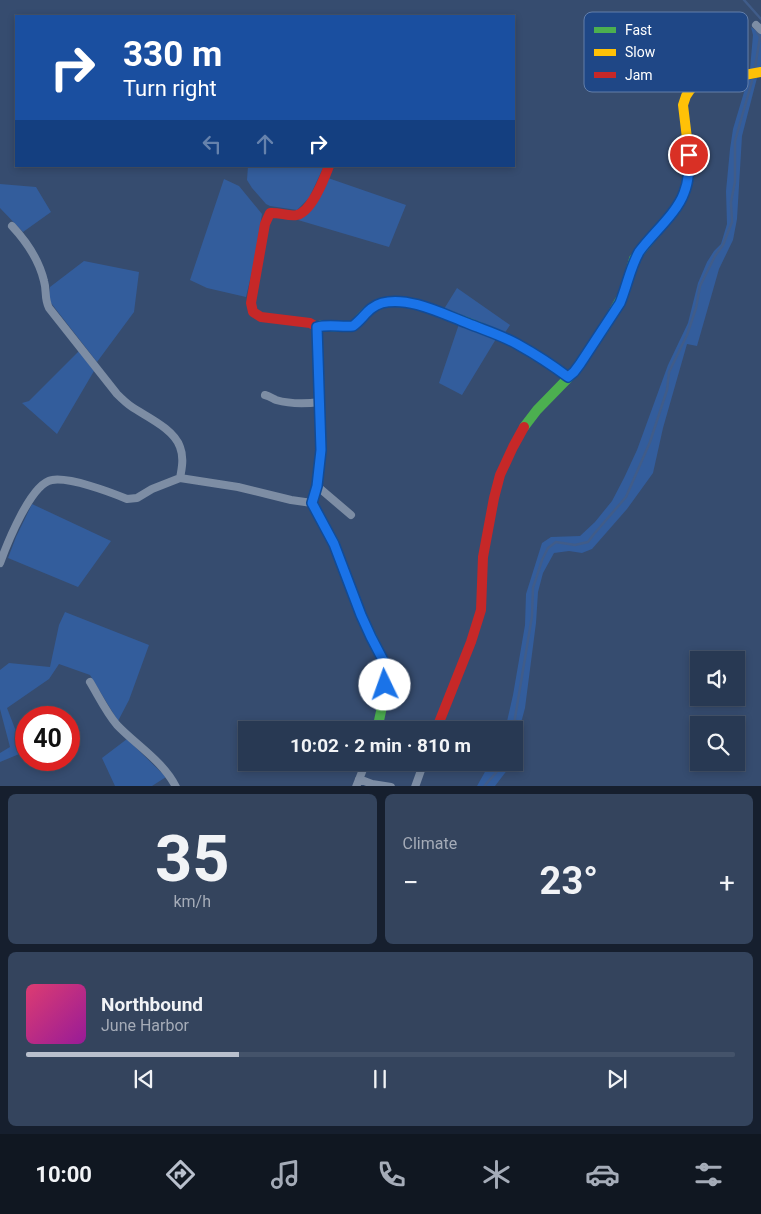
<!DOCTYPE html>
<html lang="en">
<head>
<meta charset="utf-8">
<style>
  :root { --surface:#283953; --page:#34445d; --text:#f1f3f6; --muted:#a5acb8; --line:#44536a; --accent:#b9c0cd }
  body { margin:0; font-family:Roboto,sans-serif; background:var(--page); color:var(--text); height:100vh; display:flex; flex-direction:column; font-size:19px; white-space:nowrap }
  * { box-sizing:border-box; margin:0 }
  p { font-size:16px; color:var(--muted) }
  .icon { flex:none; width:28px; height:28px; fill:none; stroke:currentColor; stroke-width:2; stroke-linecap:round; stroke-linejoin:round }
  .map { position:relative; height:786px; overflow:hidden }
  .side { display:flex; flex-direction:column; gap:8px; padding:8px; background:#161f2e; flex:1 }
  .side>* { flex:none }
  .top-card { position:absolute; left:15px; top:15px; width:500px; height:152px; border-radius:0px; box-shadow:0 2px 8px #0003,0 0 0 1px var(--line); background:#1a4fa0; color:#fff; overflow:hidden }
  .tools { position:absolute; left:690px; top:651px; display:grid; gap:10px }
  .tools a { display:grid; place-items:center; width:55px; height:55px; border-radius:0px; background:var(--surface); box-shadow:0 2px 8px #0003,0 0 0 1px var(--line); font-size:25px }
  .speed { position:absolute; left:15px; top:706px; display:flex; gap:10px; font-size:25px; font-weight:700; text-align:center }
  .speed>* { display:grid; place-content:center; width:65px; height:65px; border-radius:50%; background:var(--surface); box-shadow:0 2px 8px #0003,0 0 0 1px var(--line); line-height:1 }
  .speed .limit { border:8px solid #d22; background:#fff; color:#111 }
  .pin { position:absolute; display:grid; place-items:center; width:42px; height:42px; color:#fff; margin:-21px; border:2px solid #fff; border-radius:50%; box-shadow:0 1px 5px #0007 }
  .me { position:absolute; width:55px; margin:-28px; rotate:357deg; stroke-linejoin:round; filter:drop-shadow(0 0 4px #0008) }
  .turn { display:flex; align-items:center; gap:18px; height:105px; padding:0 25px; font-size:22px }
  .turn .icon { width:65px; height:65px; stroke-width:2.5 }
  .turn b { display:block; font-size:35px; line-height:42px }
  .lanes { display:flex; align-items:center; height:48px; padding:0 25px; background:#0003; justify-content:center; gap:25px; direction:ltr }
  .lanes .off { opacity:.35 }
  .big { font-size:38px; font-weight:700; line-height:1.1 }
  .side .widget { flex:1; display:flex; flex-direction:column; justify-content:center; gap:8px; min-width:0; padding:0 18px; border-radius:8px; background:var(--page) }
  .side .dial { align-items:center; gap:0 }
  .dial b { font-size:65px; line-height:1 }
  .song { display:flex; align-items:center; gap:15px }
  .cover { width:60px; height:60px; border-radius:8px; background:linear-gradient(135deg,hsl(340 70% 55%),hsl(300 70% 35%)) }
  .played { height:5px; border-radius:2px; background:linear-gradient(90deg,var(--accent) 30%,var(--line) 30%) }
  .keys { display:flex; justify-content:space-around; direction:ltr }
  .heat { display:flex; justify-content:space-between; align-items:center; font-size:28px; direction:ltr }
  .side .tiles { flex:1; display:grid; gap:8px; grid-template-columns:1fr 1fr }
  .widget:last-child { grid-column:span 2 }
  .trip { position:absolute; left:238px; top:721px; width:285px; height:50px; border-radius:0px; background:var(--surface); box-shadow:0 2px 8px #0003,0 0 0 1px var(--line); font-weight:700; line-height:50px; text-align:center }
  .tabs { display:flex; height:80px; justify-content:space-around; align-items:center; background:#101721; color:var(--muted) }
  .tabs .icon { width:35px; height:35px }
  .tabs .selected { color:var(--accent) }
  .tabs b { font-size:22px; color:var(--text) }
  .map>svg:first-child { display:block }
  .green { fill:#335d9c }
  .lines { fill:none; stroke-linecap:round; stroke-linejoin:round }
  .stream { stroke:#405c89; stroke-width:2.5 }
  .street { stroke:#7d8da4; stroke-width:8 }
  .fast { stroke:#4caf50; stroke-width:10 }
  .slow { stroke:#ffc107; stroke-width:10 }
  .jam { stroke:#c62828; stroke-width:10 }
  .route-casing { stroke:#114b97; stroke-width:12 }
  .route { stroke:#1a73e8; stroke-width:9 }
  .key { fill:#1f4786; stroke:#627eaa; stroke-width:1 }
  .key-label { font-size:14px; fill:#fff }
</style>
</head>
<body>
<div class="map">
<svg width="761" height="787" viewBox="0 0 761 787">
  <rect width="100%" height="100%" fill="#364c6f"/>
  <path class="green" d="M751,27L761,34V69H750L753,35Z
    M757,78L742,136L737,219L733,240L719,269L697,346L687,344L663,428L653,473L627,509L592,549L582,553L569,551L554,553L543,573L538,592L536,623L525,708L514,749V730H505L513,695L525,625L526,594L542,543L551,537L580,536L595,522L612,501L624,478L637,450L668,365L688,323L698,283L707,262L714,251L721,244L727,224L726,191L730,149L733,129L747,82V80Z
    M248,166H324L309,198L297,210L270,206L266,204L252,188L247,180Z
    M328,178L406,205L389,247L298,220L305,215Z
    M224,179L239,186L262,214L254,263L246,297L207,288L190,280Z
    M0,184L36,187L51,212L23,232L0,208Z
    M84,261L139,272L134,312L97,362L51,303L49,297L50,287Z
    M457,288L510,325L504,334L444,309Z
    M459,324L496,339L462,395L439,383Z
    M79,351L94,371L57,434L22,403L29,401Z
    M32,504L111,541L78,587L8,558L16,537Z
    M65,612L149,645L129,700L118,721L90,675L59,664L49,679L7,708L24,752L0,762V753L10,747L0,709V670L9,663L50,667L59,625Z
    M127,739L166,777L152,786H115L102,758Z
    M490,763H510L508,769L495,786H477Z"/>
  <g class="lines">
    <path class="stream" d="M744,0L761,19
      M755,68L760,37L757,32V30
      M513,730L532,616L533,588L542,560L548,548L556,542L575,545L588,542L594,534L626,497L650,442L667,390L669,372L687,335L696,308L700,286L715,256L723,245L732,222L731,202L735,182V141L752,81
      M484,787C490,778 499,772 503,762"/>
    <path class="street" d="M756,25L761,30
      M12,226C26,241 39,260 44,281C47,291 44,298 49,308L117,394C121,398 126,403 132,407C147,417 174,429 180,447C184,457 182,468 180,478
      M265,395C269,396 272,398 276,400C290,404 305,404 320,402
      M317,486L351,515
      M0,563C7,544 31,483 52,480C70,477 110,492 127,499L137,498L152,489L180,478L238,487L291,500L312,503
      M90,682C99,697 106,712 117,725C136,745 163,761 176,787
      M359,779L372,784L391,787
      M356,787L366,762
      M415,787L424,762"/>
    <path class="fast" d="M317,327L322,325L338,327L353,326C361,318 368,308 379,304C405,295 439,312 464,321C482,328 500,335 517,344C535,353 552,365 568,377
      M317,327L321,450L317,486L312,503L334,543L361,615L383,660L386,675L383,702L377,730
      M524,427L537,410L574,372L605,327L624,293L634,259L652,237"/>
    <path class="slow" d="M652,237L675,210L684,194L689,175V155L683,105L686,96L690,90L700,80L734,77L761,72"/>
    <path class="jam" d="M317,327L310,323L261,317L253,312L251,303L265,224L270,213C279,212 289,217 297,215C312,211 324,179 329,166
      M436,730L471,642L481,610L483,557L494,498L500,475L513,447L524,427"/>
  </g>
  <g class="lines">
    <defs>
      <path id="route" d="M385,685L386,675L383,660L371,637L361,615L334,544L312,503L317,486L321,450L317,327C328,324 341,327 353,326C364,318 368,307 382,303C409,296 443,314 467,323C484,330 501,335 517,344C535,354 552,365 568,377L574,372L580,364L620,303C627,286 630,268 639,252C652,234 677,213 684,193C689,181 689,168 689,155"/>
    </defs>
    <use href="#route" class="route-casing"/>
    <use href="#route" class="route"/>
  </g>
  <rect x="584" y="12" width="164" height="80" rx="8" class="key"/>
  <rect x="594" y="27" width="22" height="6" fill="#4caf50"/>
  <rect x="594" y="49" width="22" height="7" fill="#ffc107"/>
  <rect x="594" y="72" width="22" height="6" fill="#c62828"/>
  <g class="key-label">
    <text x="625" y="35">Fast</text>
    <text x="625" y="57">Slow</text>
    <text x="625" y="80">Jam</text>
  </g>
</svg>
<div class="tools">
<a><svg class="icon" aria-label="sound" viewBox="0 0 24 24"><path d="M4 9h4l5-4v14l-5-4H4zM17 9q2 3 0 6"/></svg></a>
<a><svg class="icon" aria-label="search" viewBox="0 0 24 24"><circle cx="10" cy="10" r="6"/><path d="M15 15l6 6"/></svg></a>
</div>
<div class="speed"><div class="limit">40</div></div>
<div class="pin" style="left:689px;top:155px;background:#d93025"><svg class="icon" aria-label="arrive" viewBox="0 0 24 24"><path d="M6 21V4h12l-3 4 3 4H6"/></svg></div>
<svg class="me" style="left:385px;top:685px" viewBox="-20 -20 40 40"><circle r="19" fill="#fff"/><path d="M0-13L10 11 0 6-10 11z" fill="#1a73e8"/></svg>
<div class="trip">10:02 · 2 min · 810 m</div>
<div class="top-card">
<div class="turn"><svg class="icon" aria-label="right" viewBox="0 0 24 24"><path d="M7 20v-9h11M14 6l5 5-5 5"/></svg><div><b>330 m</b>Turn right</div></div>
<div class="lanes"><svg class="icon off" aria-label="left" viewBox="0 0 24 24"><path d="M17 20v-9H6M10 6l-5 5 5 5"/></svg><svg class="icon off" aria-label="ahead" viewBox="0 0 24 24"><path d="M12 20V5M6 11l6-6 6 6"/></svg><svg class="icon" aria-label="right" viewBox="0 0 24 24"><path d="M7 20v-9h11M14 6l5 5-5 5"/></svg></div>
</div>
</div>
<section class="side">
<div class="tiles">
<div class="widget dial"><b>35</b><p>km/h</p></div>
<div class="widget"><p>Climate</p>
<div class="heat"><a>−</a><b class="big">23°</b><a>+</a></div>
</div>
<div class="widget">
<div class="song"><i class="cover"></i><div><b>Northbound</b><p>June Harbor</p></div></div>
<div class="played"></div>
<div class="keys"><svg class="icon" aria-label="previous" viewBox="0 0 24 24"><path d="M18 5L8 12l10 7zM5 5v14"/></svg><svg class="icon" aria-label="pause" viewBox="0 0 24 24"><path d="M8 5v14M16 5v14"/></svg><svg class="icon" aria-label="next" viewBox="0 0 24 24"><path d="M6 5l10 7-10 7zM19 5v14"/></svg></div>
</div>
</div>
</section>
<nav class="tabs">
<b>10:00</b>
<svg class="icon selected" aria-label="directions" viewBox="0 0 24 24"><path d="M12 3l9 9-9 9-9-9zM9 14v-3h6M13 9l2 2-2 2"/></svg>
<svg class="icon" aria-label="music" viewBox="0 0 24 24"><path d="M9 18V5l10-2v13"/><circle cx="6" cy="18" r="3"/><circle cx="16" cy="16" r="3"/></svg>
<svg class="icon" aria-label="phone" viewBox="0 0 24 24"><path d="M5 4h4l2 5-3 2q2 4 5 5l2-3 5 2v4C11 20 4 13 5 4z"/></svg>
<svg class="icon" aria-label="climate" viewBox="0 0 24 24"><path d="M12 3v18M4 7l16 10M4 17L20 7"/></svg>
<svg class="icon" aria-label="car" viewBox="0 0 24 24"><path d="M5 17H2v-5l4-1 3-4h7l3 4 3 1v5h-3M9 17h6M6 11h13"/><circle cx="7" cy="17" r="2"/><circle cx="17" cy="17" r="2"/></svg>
<svg class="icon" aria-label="filters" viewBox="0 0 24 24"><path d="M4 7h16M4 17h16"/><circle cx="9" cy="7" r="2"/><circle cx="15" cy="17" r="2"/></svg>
</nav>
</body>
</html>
